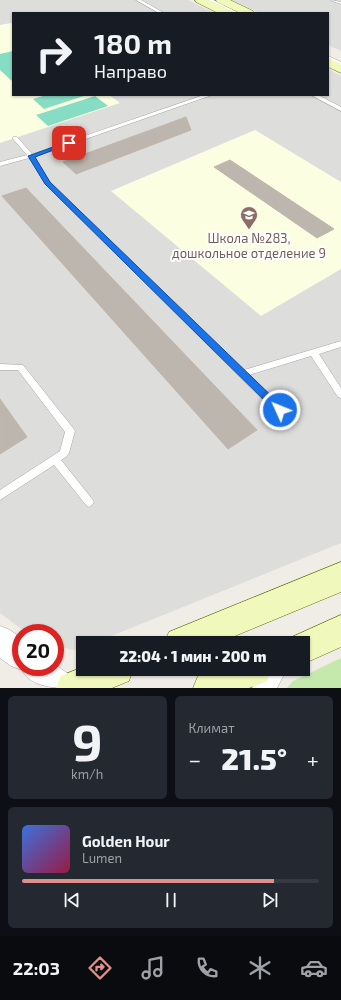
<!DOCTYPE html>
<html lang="ru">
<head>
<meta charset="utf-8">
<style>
  :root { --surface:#171b24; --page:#242831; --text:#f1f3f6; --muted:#9ea1a6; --line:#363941; --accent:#df908a }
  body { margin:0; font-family:"Exo 2",sans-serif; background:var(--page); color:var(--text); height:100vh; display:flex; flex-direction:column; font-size:15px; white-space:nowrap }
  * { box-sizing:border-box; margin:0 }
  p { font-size:13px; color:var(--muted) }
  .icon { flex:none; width:22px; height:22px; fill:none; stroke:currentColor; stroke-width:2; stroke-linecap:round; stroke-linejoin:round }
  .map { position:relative; height:688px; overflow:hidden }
  .drawer { display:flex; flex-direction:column; gap:8px; padding:8px; background:#0d0f14; flex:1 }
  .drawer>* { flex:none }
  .banner { position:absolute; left:12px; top:12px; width:317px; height:84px; border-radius:0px; box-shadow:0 1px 3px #0004; background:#171b24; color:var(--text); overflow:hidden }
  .speed { position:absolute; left:12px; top:624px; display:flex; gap:8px; font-size:20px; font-weight:700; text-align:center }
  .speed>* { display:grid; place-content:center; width:52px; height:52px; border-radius:50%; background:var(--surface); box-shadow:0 1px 3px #0004; line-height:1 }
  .speed .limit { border:6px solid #d22; background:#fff; color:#111 }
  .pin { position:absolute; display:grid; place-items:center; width:34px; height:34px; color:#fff; margin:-17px; border-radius:8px; box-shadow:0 2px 6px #0006 }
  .me { position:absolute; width:44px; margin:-22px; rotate:314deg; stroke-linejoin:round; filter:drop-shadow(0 0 3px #0008) }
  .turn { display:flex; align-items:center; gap:14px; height:84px; padding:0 16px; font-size:18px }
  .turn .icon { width:52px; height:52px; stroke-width:2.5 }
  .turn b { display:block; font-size:28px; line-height:34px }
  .big { font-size:30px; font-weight:800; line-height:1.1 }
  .drawer .card { flex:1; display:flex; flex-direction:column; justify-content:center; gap:6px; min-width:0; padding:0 14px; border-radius:6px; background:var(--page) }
  .drawer .dial { align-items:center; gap:0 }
  .dial b { font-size:52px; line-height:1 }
  .song { display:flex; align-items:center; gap:12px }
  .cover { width:48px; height:48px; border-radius:6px; background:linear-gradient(135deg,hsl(220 70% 55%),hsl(340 70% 35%)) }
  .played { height:4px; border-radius:2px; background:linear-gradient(90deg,var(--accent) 85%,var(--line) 85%) }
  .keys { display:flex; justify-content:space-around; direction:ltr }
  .heat { display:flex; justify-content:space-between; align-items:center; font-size:22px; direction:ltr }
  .drawer .tiles { flex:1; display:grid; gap:8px; grid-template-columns:1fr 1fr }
  .card:last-child { grid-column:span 2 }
  .trip { position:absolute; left:76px; top:636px; width:234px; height:40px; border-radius:0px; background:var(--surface); box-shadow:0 1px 3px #0004; font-weight:800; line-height:40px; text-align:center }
  .menu { display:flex; height:64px; justify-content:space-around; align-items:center; background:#090b0e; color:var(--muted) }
  .menu .icon { width:28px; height:28px }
  .menu .active { color:var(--accent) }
  .menu b { font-size:18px; color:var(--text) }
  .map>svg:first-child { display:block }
  .residential { fill:#dddddc }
  .education { fill:#fcfee1 }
  .grass { fill:#c5e8ad }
  .pitch { fill:#86ddc3 }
  .building { fill:#bcb6af; stroke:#c1b6a9 }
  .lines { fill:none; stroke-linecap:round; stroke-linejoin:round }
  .service-casing { stroke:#a6a6a6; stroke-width:1 }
  .minor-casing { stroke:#a6a6a6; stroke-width:1 }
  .tertiary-casing { stroke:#a6a6a6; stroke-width:1 }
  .secondary-casing { stroke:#607508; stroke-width:1 }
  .service { fill:#fff; fill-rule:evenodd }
  .minor { fill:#fff; fill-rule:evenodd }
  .tertiary { fill:#fff; fill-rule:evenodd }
  .secondary { fill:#f0f8bc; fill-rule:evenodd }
  .route { fill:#1a73e8; stroke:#114b97 }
  .labels { text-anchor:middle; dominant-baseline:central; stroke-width:4; stroke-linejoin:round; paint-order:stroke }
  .education-label { font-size:13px; fill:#785e54; stroke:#fff }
</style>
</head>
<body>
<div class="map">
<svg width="341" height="688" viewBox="0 0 341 688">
  <rect width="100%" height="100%" fill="#f0ede6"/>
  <path class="residential" d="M0,0H188L214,13H13V95H328V69L341,76V543L94,643H83V648L72,650L55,645V633H27L0,613Z
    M232,0H341V51L328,45V13H260Z"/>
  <path class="education" d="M11,23L13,24V95H109L120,103L0,143V25Z
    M255,130L341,182V269L261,316L111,191Z"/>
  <path class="grass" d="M341,658V688H287L293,681Z"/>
  <path class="pitch" d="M13,51V82L0,70V54Z
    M46,95H87L44,109L33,99Z
    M95,96L108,106L48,126L36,115Z"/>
  <path class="building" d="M186,117L191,130L76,174L63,162Z
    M230,160L334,229L317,238L214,167Z
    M26,188L193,363L257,430L228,449L2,196Z
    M0,399L27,437L0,454Z"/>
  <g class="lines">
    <defs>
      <path id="service" d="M136,0H141L164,13H159Z
        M208,0H213L239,13H234Z
        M331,0L341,2V4L332,1Z
        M328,56L341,62V65L328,59Z
        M204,95H212L34,157L50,182L244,370L341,341V347L319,354L341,388V398L338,397L311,356L249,375L283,408L284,411L283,414L280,415L277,414L46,184L29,158L0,166V162L27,155L13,139V137H17L32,154Z
        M311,95H318L341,107V111Z
        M0,364L23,365L73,428L75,431L69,453L67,456L61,460L92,499L94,502L92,505L89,507L86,505L54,465L0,500V490L60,451L65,432L18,370H0Z"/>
      <path id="minor" d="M262,669H287L277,688H252Z"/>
      <path id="tertiary" d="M0,626L10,630L21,638V667H55V664L72,677L76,688C54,688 32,688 22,670L11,666L0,658Z"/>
      <path id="secondary" d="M195,0H209L231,11L233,13H218L196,2Z
        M216,0H230L253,11L255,13H240L217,2Z
        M328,58L341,64V73L328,67Z
        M341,562V592L218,643H164L169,632Z
        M341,615V647L303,664V643H289L292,637Z
        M83,667V669H133L129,681L112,688H56L61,676Z
        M216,669H271L267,681L249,688H193L198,676Z"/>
    </defs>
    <use href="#service" class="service-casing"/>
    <use href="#minor" class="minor-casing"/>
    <use href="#tertiary" class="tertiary-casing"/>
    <use href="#secondary" class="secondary-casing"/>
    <use href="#service" class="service"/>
    <use href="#minor" class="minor"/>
    <use href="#tertiary" class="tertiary"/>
    <use href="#secondary" class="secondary"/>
  </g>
  <path class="route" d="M67,142L72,143L35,157L50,182L284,408L285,410L284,413L280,415L277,413L45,184L28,156Z"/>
  <defs>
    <symbol id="school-pin" viewBox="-11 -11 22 30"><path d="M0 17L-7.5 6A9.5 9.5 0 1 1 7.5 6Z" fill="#8d6e63" stroke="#fff"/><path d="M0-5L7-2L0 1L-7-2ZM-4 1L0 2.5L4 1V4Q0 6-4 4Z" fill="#fff"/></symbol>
  </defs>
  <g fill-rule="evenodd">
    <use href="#school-pin" x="239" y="205" width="20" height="27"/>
  </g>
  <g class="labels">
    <g class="education-label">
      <text x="249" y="238">Школа №283,<tspan x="249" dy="15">дошкольное отделение 9</tspan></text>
    </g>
  </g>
</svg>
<div class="speed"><div class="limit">20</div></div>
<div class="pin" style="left:69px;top:143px;background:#d93025"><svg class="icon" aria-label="arrive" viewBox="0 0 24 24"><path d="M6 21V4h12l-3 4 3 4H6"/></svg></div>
<svg class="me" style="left:280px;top:410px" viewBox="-20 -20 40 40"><circle r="17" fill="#1a73e8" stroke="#fff" stroke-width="3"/><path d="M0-11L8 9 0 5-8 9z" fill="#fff"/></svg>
<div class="trip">22:04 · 1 мин · 200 m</div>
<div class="banner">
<div class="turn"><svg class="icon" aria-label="right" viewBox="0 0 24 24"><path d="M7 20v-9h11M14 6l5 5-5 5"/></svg><div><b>180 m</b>Направо</div></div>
</div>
</div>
<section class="drawer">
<div class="tiles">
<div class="card dial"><b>9</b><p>km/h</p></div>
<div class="card"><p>Климат</p>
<div class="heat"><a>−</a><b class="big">21.5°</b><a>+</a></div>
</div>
<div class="card">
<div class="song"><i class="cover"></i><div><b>Golden Hour</b><p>Lumen</p></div></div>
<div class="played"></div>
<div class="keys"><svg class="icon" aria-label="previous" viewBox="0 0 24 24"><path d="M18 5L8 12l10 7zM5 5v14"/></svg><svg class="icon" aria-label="pause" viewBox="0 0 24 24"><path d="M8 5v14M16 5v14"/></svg><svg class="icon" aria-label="next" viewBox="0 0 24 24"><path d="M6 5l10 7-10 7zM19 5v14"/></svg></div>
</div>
</div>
</section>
<nav class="menu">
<b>22:03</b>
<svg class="icon active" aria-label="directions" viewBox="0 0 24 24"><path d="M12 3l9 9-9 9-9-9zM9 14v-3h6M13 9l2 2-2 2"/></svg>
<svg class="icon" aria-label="music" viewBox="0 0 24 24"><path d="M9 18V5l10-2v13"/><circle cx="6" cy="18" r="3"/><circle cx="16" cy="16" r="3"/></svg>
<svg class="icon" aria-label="phone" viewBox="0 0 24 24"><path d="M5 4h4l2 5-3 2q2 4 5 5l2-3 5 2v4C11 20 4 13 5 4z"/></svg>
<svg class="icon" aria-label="climate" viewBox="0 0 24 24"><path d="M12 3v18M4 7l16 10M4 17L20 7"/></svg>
<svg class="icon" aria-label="car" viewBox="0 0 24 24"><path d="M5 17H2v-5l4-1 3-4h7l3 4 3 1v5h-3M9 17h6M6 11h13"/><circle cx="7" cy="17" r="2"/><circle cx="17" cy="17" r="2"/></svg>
</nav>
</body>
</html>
